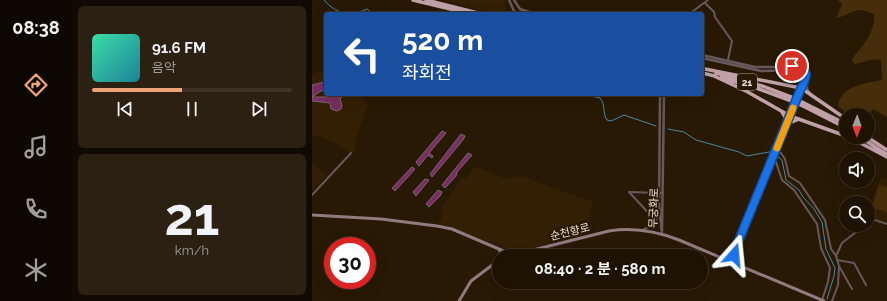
<!DOCTYPE html>
<html lang="ko">
<head>
<meta charset="utf-8">
<style>
  :root { --surface:#1e1303; --page:#2b2012; --text:#f1f3f6; --muted:#a19e9a; --line:#3c3225; --accent:#efa377 }
  body { margin:0; font-family:Raleway,"Noto Sans KR",sans-serif; background:var(--page); color:var(--text); height:100vh; display:flex; flex-direction:column; font-size:15px; white-space:nowrap }
  * { box-sizing:border-box; margin:0 }
  p { font-size:13px; color:var(--muted) }
  .icon { flex:none; width:22px; height:22px; fill:none; stroke:currentColor; stroke-width:2; stroke-linecap:round; stroke-linejoin:round }
  .map { position:relative; flex:1; overflow:hidden }
  .side { display:flex; flex-direction:column; gap:6px; padding:6px; background:#100a02; width:240px }
  .side>* { flex:none }
  .hud { position:absolute; left:12px; top:12px; width:380px; height:84px; border-radius:4px; box-shadow:0 4px 16px #0002,0 0 0 1px var(--line); background:#1a4fa0; color:#fff; overflow:hidden }
  .needle { width:26px; rotate:181deg }
  .buttons { position:absolute; left:527px; top:108px; display:grid; gap:8px }
  .buttons a { display:grid; place-items:center; width:36px; height:36px; border-radius:50%; background:var(--surface); box-shadow:0 4px 16px #0002,0 0 0 1px var(--line); font-size:20px }
  .speed { position:absolute; left:12px; top:237px; display:flex; gap:8px; font-size:20px; font-weight:700; text-align:center }
  .speed>* { display:grid; place-content:center; width:52px; height:52px; border-radius:50%; background:var(--surface); box-shadow:0 4px 16px #0002,0 0 0 1px var(--line); line-height:1 }
  .speed .limit { border:6px solid #d22; background:#fff; color:#111 }
  .pin { position:absolute; display:grid; place-items:center; width:34px; height:34px; color:#fff; margin:-17px; border:2px solid #fff; border-radius:50%; box-shadow:0 1px 4px #0007 }
  .me { position:absolute; width:44px; margin:-22px; rotate:18deg; stroke-linejoin:round; filter:drop-shadow(0 0 3px #0008) }
  .turn { display:flex; align-items:center; gap:14px; height:84px; padding:0 12px; font-size:18px }
  .turn .icon { width:52px; height:52px; stroke-width:2.5 }
  .turn b { display:block; font-size:28px; line-height:34px }
  .side .widget { flex:1; display:flex; flex-direction:column; justify-content:center; gap:6px; min-width:0; padding:0 14px; border-radius:6px; background:var(--page) }
  .side .dial { align-items:center; gap:0 }
  .dial b { font-size:52px; line-height:1 }
  .song { display:flex; align-items:center; gap:12px }
  .cover { width:48px; height:48px; border-radius:6px; background:linear-gradient(135deg,hsl(160 70% 55%),hsl(190 70% 35%)) }
  .played { height:4px; border-radius:2px; background:linear-gradient(90deg,var(--accent) 45%,var(--line) 45%) }
  .keys { display:flex; justify-content:space-around; direction:ltr }
  .trip { position:absolute; left:180px; top:249px; width:216px; height:40px; border-radius:20px; background:var(--surface); box-shadow:0 4px 16px #0002,0 0 0 1px var(--line); font-weight:700; line-height:40px; text-align:center }
  main { display:flex; flex:1; min-height:0 }
  .tab-bar { display:flex; flex-direction:column; width:72px; justify-content:space-around; align-items:center; background:#0c0801; color:var(--muted) }
  .tab-bar .icon { width:28px; height:28px }
  .tab-bar .active { color:var(--accent) }
  .tab-bar b { font-size:18px; color:var(--text) }
  .map>svg:first-child { display:block }
  .built { fill:#331f03 }
  .green { fill:#472e0a }
  .lines { fill:none; stroke-linecap:round; stroke-linejoin:round }
  .stream { stroke:#4b889d; stroke-width:1 }
  .building { fill:#762f60; stroke:#7f6475 }
  .minor { stroke:#67595b; stroke-width:2 }
  .tertiary { stroke:#67595b; stroke-width:2.5 }
  .secondary { stroke:#917b7f; stroke-width:3 }
  .trunk { stroke:#c1a1a8; stroke-width:3.5 }
  .trunk-bridge { stroke:#c1a1a8; stroke-width:3.5 }
  .route-casing { stroke:#114b97; stroke-width:10 }
  .route { stroke:#1a73e8; stroke-width:7 }
  .slow { stroke:#f59e0b; stroke-width:7 }
  .labels { text-anchor:middle; dominant-baseline:central; stroke-width:4; stroke-linejoin:round; paint-order:stroke }
  .shield { fill:#281904; stroke:#b0a495; stroke-width:1 }
  .shield-label { font-size:10px; font-weight:bold; fill:#ebe0d3 }
  .street-label { font-size:11px; fill:#ebe0d3; stroke:#281904 }
</style>
</head>
<body>
<main>
<nav class="tab-bar">
<b>08:38</b>
<svg class="icon active" aria-label="directions" viewBox="0 0 24 24"><path d="M12 3l9 9-9 9-9-9zM9 14v-3h6M13 9l2 2-2 2"/></svg>
<svg class="icon" aria-label="music" viewBox="0 0 24 24"><path d="M9 18V5l10-2v13"/><circle cx="6" cy="18" r="3"/><circle cx="16" cy="16" r="3"/></svg>
<svg class="icon" aria-label="phone" viewBox="0 0 24 24"><path d="M5 4h4l2 5-3 2q2 4 5 5l2-3 5 2v4C11 20 4 13 5 4z"/></svg>
<svg class="icon" aria-label="climate" viewBox="0 0 24 24"><path d="M12 3v18M4 7l16 10M4 17L20 7"/></svg>
</nav>
<section class="side">
<div class="widget">
<div class="song"><i class="cover"></i><div><b>91.6 FM</b><p>음악</p></div></div>
<div class="played"></div>
<div class="keys"><svg class="icon" aria-label="previous" viewBox="0 0 24 24"><path d="M18 5L8 12l10 7zM5 5v14"/></svg><svg class="icon" aria-label="pause" viewBox="0 0 24 24"><path d="M8 5v14M16 5v14"/></svg><svg class="icon" aria-label="next" viewBox="0 0 24 24"><path d="M6 5l10 7-10 7zM19 5v14"/></svg></div>
</div>
<div class="widget dial"><b>21</b><p>km/h</p></div>
</section>
<div class="map">
<svg width="575" height="301" viewBox="0 0 575 301">
  <rect width="100%" height="100%" fill="#281904"/>
  <path class="built" d="M129,0H194V14L177,12Z
    M14,70V94H48L56,105L44,139L43,152L40,155L25,144L10,137L0,135V74L7,71Z
    M0,163L15,175L0,191Z
    M164,166L194,179L208,176L212,177L281,202L273,235L220,248L200,251L144,229L125,224L130,217L129,211L133,203L150,177L153,179Z
    M569,177L575,179V223L561,219L559,213L558,205Z"/>
  <path class="green" d="M526,0H575V117L561,109L556,115H537L526,106C529,85 553,84 570,80L569,60C557,58 554,62 542,64L540,59C551,45 563,33 562,14C558,13 553,10 549,10C539,10 533,17 524,18L530,4Z
    M567,185L575,187V212L560,208Z"/>
  <g class="lines">
    <path class="stream" d="M12,0C24,14 38,17 55,9L61,14
      M253,94L273,95
      M275,95L288,98C294,105 290,113 295,120L299,121L312,115L344,126
      M356,129L372,132L384,140L427,152L435,156L457,152L460,153
      M464,155L470,160L474,180L487,190L491,197L502,209L510,222L514,249L523,268L522,276L515,299"/>
  </g>
  <path class="building" d="M12,80H14V90L9,91L0,97V85L12,82Z
    M22,94H33L28,99L30,105L29,109L25,111L19,109L18,103L0,101V97H14Z
    M130,131L134,133L117,153L121,156L120,158L116,155L107,166L104,162Z
    M149,134L153,136L151,140L120,177L118,174Z
    M156,153L160,155L145,172L144,176L133,188L130,185Z
    M100,167L103,169L83,191L80,188Z
    M113,179L117,180L104,196L101,192Z
    M126,190L130,192L128,196L117,207L114,204Z"/>
  <g class="lines">
    <path class="minor" d="M393,3L402,12L403,17L420,41L416,60
      M377,14L396,0
      M485,99L489,88
      M464,150L469,153L473,159L477,176L488,183L513,220L519,249L525,257
      M460,160L464,162L470,180L482,190L505,224L509,248L518,268L516,282L510,300
      M317,192L343,220
      M317,192L351,193
      M0,195L39,153
      M556,223L563,220L575,224
      M409,257L416,256L422,252L423,258L429,265
      M525,260L542,263L554,285
      M418,261L483,103
      M540,289L527,266L524,256L530,243L553,225
      M520,301L526,285L527,266"/>
    <path class="tertiary" d="M197,0L202,11L207,14
      M202,0L208,9L223,14
      M390,55L443,67H487L493,71L495,77L490,88
      M390,58L449,71L484,70L491,76L489,88
      M495,81V89L498,93
      M348,94L347,206L350,234
      M331,230L342,224L347,213
      M350,231L352,94"/>
    <path class="secondary" d="M0,215L69,219L125,226L140,229L194,252H213L297,231C322,227 344,231 367,240L512,301
      M187,249L190,256
      M147,301L159,281L187,260"/>
    <path class="trunk" d="M101,0L159,14
      M114,0L170,14
      M393,69L489,88L534,119
      M390,73L403,76
      M404,73L450,86L479,97
      M402,76L434,91L478,116L534,136
      M409,78L439,86L477,100
      M492,103L534,124
      M491,106L534,128
      M470,112L475,120V124L487,119
      M537,137L575,157
      M548,137L574,154
      M555,137L575,150"/>
    <path class="trunk-bridge" d="M479,97L492,103
      M477,100L491,106"/>
  </g>
  <g class="lines">
    <defs>
      <path id="route" d="M422,255V252L487,93C492,81 503,68 480,66"/>
    </defs>
    <use href="#route" class="route-casing"/>
    <use href="#route" class="route"/>
    <path class="slow" d="M465,148L481,108"/>
  </g>
  <g class="labels">
    <rect class="shield" x="425" y="74" width="20" height="16" rx="3"/>
    <g class="shield-label">
      <text x="435" y="82">21</text>
    </g>
    <g class="street-label">
      <text transform="translate(342 208) rotate(-88)">무궁화로</text>
      <text transform="translate(258 232) rotate(-14)">순천향로</text>
    </g>
  </g>
</svg>
<div class="buttons">
<a><svg class="needle" viewBox="-14 -14 28 28"><path d="M0-13l5 13h-10z" fill="#e53935"/><path d="M0 13l5-13h-10z" fill="#a19e9a"/></svg></a>
<a><svg class="icon" aria-label="sound" viewBox="0 0 24 24"><path d="M4 9h4l5-4v14l-5-4H4zM17 9q2 3 0 6"/></svg></a>
<a><svg class="icon" aria-label="search" viewBox="0 0 24 24"><circle cx="10" cy="10" r="6"/><path d="M15 15l6 6"/></svg></a>
</div>
<div class="speed"><div class="limit">30</div></div>
<div class="pin" style="left:480px;top:66px;background:#d93025"><svg class="icon" aria-label="arrive" viewBox="0 0 24 24"><path d="M6 21V4h12l-3 4 3 4H6"/></svg></div>
<svg class="me" style="left:422px;top:255px" viewBox="-20 -20 40 40"><path d="M0-17L14 15 0 8-14 15z" fill="#1a73e8" stroke="#fff" stroke-width="4"/></svg>
<div class="trip">08:40 · 2 분 · 580 m</div>
<div class="hud">
<div class="turn"><svg class="icon" aria-label="left" viewBox="0 0 24 24"><path d="M17 20v-9H6M10 6l-5 5 5 5"/></svg><div><b>520 m</b>좌회전</div></div>
</div>
</div>
</main>
</body>
</html>
